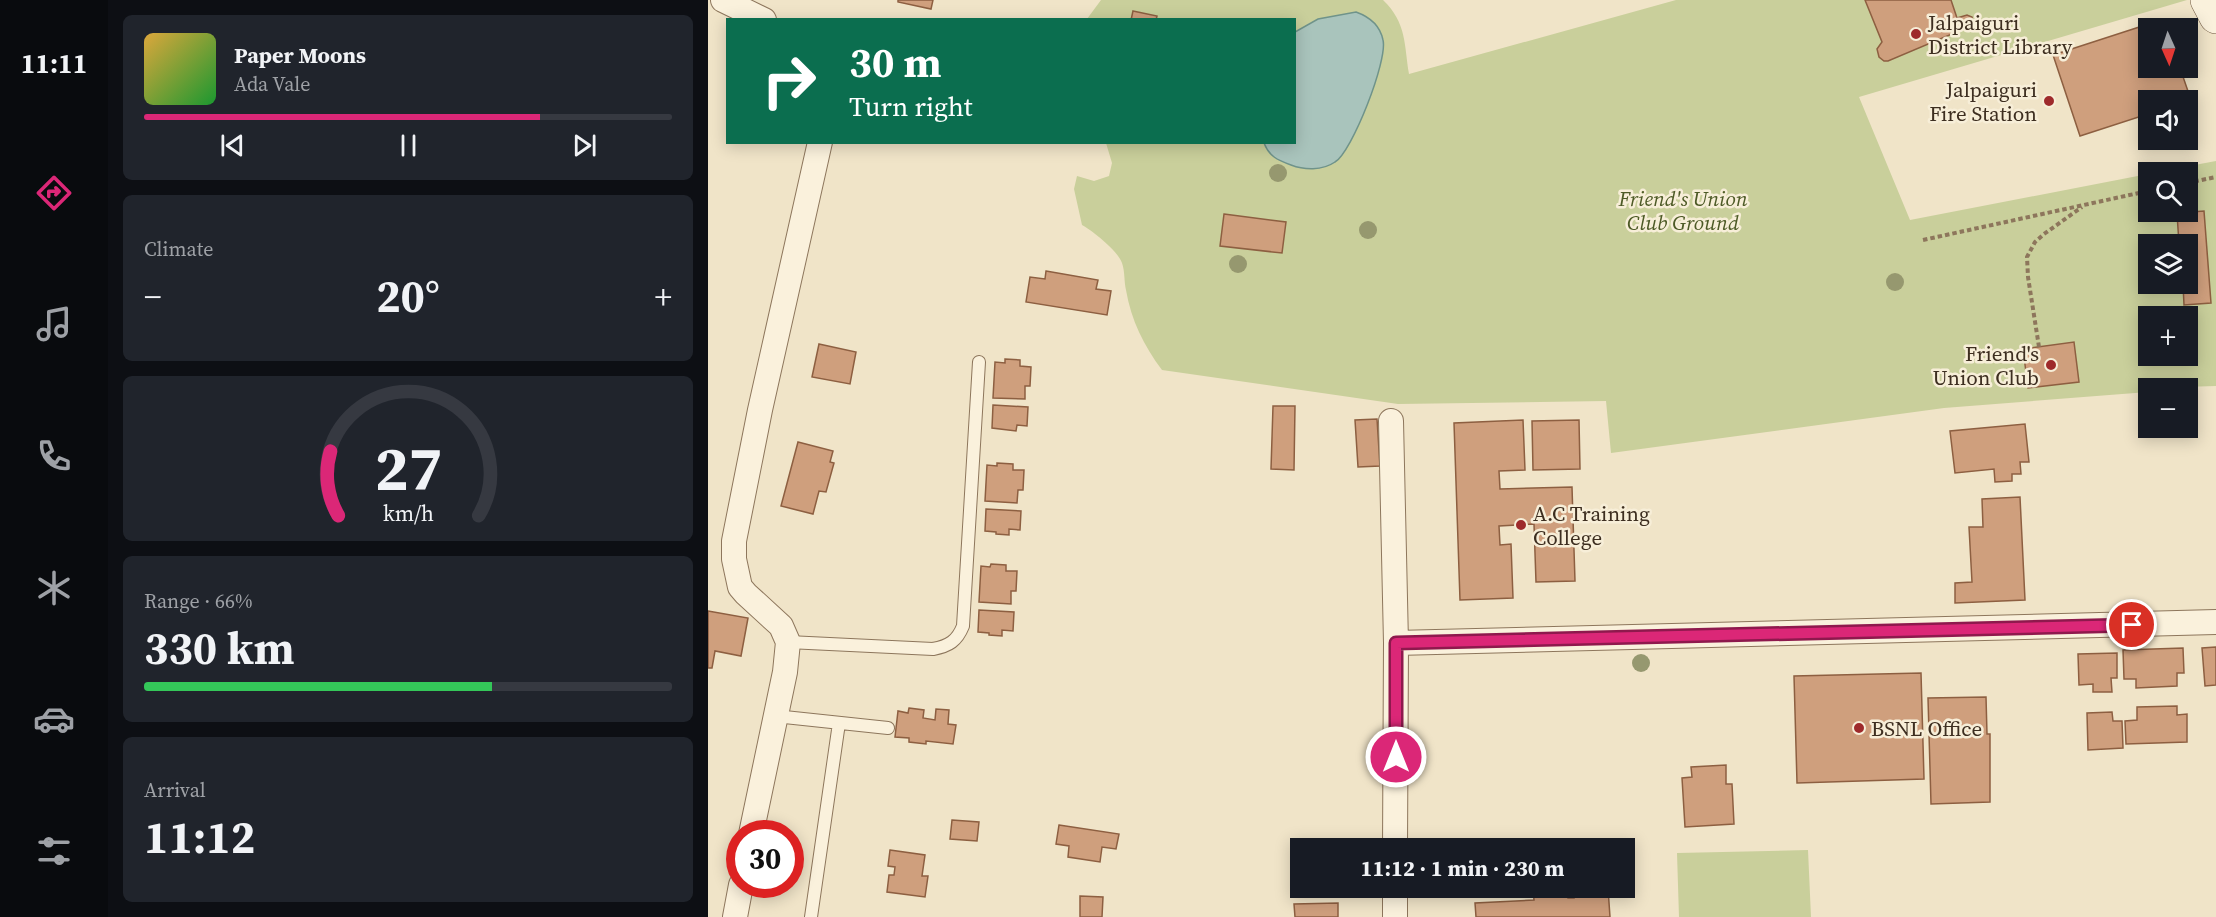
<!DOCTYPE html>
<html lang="en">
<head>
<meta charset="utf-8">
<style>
  :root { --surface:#171b24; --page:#20242c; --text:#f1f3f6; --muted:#9ea1a6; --line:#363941; --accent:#db2777 }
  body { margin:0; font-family:"Source Serif 4",serif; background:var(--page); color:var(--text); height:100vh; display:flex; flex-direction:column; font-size:22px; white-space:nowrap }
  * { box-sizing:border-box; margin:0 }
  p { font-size:20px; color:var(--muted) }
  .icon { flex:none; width:33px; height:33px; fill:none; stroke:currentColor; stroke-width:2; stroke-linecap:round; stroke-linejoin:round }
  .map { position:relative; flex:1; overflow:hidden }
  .side { display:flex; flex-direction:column; gap:15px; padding:15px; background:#0d0f14; width:600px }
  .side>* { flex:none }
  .banner { position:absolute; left:18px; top:18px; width:570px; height:126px; border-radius:0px; box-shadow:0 3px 15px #0003; background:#0b6e4f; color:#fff; overflow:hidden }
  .needle { width:39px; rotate:177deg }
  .fabs { position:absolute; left:1430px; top:18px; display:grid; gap:12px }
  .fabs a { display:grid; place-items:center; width:60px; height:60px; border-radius:0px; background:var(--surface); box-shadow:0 3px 15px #0003; font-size:30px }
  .speed { position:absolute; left:18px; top:820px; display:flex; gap:12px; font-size:30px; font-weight:700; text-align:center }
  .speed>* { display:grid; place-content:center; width:78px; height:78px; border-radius:50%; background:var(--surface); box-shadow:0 3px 15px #0003; line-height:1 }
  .speed .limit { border:9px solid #d22; background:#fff; color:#111 }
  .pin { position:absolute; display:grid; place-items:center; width:51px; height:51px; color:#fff; margin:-26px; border:3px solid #fff; border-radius:50%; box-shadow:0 2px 6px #0007 }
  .me { position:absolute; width:66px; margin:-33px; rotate:0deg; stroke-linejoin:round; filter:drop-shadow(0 0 4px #0008) }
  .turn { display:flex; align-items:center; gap:21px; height:126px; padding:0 24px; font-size:27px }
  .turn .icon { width:78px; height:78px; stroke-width:2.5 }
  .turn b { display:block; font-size:42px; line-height:51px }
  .big { font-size:45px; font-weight:700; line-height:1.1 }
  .side .widget { flex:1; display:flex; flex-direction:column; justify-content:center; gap:9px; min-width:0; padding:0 21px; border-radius:9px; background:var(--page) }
  .side .dial { align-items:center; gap:0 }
  .dial svg { height:156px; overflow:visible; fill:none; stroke:var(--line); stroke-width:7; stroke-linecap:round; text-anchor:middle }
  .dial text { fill:var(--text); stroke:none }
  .song { display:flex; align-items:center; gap:18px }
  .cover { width:72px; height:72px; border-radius:9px; background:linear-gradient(135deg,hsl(40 70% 55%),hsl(130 70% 35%)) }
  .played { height:6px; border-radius:3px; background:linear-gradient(90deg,var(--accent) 75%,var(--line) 75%) }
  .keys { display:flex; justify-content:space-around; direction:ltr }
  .heat { display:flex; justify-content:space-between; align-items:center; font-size:33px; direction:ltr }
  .charge { height:9px; border-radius:4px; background:linear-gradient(90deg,#34c759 66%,var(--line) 0) }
  .trip { position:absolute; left:582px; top:838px; width:345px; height:60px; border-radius:0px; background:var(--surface); box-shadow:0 3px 15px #0003; font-weight:700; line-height:60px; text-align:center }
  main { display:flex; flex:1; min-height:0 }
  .menu { display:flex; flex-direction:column; width:108px; justify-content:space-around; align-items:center; background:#090b0e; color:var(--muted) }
  .menu .icon { width:42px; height:42px }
  .menu .on { color:var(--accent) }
  .menu b { font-size:27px; color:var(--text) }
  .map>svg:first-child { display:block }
  .green { fill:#c9cf9b; fill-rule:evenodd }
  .water { fill:#a9c4bc; stroke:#6f938a; stroke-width:1.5 }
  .building { fill:#cf9f7d; stroke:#8d5f41; stroke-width:1.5 }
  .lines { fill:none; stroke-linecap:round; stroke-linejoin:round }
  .lane-casing { stroke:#8d765c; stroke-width:14 }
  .street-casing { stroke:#8d765c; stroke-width:26 }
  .secondary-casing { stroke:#6f573f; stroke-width:34 }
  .path { stroke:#8d765c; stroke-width:4; stroke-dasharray:4.5 3; stroke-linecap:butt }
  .lane { stroke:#faf1dc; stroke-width:12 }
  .street { stroke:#faf1dc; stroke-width:24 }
  .secondary { stroke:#faf1dc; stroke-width:33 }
  .tree { fill:#96986f }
  .route-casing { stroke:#8e194d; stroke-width:15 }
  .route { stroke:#db2777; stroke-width:10 }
  .poi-dot { fill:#9e2a2b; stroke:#f7eed8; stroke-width:2 }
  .labels { text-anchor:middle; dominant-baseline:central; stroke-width:5; stroke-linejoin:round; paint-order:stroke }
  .poi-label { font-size:21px; fill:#3d2e20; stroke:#f7eed8; text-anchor:start }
  .park-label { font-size:21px; font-style:italic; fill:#4d5a26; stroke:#f7eed8 }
</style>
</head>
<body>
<main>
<nav class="menu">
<b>11:11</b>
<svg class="icon on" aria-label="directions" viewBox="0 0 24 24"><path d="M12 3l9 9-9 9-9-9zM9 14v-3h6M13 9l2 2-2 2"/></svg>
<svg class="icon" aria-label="music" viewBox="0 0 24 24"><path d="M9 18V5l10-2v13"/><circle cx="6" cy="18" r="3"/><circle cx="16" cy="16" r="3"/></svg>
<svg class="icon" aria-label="phone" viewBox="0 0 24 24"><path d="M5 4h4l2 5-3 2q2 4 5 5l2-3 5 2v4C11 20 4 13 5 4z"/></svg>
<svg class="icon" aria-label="climate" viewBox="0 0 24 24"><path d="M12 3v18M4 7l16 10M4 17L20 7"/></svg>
<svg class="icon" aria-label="car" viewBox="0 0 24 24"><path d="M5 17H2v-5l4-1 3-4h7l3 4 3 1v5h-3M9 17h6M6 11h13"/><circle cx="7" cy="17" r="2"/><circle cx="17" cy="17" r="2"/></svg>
<svg class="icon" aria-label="filters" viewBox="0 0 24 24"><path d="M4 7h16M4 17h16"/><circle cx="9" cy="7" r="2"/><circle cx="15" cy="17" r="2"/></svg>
</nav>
<section class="side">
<div class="widget">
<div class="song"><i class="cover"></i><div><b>Paper Moons</b><p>Ada Vale</p></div></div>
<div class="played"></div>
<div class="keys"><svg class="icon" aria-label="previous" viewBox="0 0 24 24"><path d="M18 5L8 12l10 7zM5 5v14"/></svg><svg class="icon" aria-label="pause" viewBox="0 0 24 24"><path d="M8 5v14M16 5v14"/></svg><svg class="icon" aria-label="next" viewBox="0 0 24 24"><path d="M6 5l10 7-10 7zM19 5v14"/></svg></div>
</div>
<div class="widget"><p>Climate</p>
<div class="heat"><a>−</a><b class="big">20°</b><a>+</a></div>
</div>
<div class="widget dial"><svg viewBox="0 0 100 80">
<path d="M14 69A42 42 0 1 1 86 69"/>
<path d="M14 69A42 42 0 0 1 10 36" stroke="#db2777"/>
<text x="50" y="56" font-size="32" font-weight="700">27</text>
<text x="50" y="72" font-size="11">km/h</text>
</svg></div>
<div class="widget"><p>Range · 66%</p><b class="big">330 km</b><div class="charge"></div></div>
<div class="widget"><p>Arrival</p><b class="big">11:12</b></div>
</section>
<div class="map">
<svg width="1508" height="917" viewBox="0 0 1508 917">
  <rect width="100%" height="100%" fill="#f0e4c8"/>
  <path class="green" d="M393,0H675C699,23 696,45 701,74L968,0H1479L1151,97L1202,220L1440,174V212H1479V172H1449L1508,161V386L1440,388V392L1236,408L903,453L898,401L690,404L454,370C436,346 423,320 418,290C416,282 417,271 414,263C410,251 385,231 374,225L366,189L369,176L386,181L401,176L404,163L398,143L586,142V20L379,19ZM1440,244H1479V284H1440ZM1440,316H1479V356H1440Z
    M1100,850L1103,917H971L969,853Z"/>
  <path class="water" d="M648,12C662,17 672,25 675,40C680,60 644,152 627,162C614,171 596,170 583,165C569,160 561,156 556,143L586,142L587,32L610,19Z"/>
  <path class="building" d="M190,0H225L223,9L190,2Z
    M1157,0H1243L1249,18L1259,15L1264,17L1265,22L1263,26L1180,61H1176L1171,57L1169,49L1174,42Z
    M425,11L449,16L448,20H423Z
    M1456,19L1459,28H1440V68H1472L1483,100H1440V114L1372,136L1345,55Z
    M1496,211L1503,303L1476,305L1475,284H1479V244H1471L1469,213Z
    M516,214L578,222L574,253L512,246Z
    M338,271L390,280L388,289L403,291L399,315L318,302L322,277L337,279Z
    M1366,342L1371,382L1320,388L1315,349Z
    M111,344L148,352L142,384L104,377Z
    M297,359L312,360V366L323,367L322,386H317V399L285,398L287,362L297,363Z
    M285,405L320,407L319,426L309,425L308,431L284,428Z
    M565,406H587L586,470L563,469Z
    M669,419L672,466L650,467L647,420Z
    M815,420L817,470L791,471L792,489L864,487L867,581L828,582L826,524L791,526L792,545L803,544L805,598L752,600L746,423Z
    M871,420L872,469L825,470L824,421Z
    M1317,424L1321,462H1312L1313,474H1304V481L1287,482L1286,469L1247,473L1242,431Z
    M90,442L125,451L122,462L126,463L118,492L111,491L105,514L73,506Z
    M289,463L305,464V470H316L315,490H310L309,503L277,501L279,465L289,466Z
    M1312,497L1317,600L1247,603V583L1264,582L1261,527H1275L1274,499Z
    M278,509L313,511L312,530L301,529V535L288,534V532L277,531Z
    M283,564L298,565V571H309L308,591H303V604L271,602L273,566L282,567Z
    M271,610L306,612L305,631L294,630V636L281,635V633L270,632Z
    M0,611L40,618L33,656L7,651L4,668H0Z
    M1508,647V685L1497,686L1494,648Z
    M1475,648L1476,673H1469V686L1428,688V679H1416L1415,650Z
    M1409,653V678H1403L1404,692H1385V684L1371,685L1370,654Z
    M1213,673L1216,779L1089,783L1086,676Z
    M1278,697L1279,734H1282V802L1223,804L1220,698Z
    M1469,706V715L1479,714V742L1418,744L1417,721L1429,720V707Z
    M201,708L216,710L215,718L227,720L228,709L241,710L240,724L248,725L245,744L218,741V744L201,742V738L187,737L190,711L200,713Z
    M1404,712L1405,721H1414L1415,748L1380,750L1379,713Z
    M1018,765V784H1024L1026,824L977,827L974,778L984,777L983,767Z
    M244,820L271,822L269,841L242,839Z
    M351,825L411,834L408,849L394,847L392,862L360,857L361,846L348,844Z
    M182,850L217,855L214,876H220L217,897L179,892L181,875H186L187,867L180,866Z
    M825,888H859L860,898H866L865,889L900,888L902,917H768L767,903L826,900Z
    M372,896L395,897L394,917H372Z
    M630,903V917H587L586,904Z"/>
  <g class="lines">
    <defs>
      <path id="lane" d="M80,642L225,649C241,646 249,641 255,626L271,362
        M67,716L180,728
        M103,917L131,723"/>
      <path id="street" d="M15,0L56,20
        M683,421L688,643L687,849
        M688,643L1508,622
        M43,834L77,672L80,642L73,626L38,594L32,587L26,559V541L52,410L112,142
        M27,917L33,885
        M687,917V888"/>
      <path id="secondary" d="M1499,0L1508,17"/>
    </defs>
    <use href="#lane" class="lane-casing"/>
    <use href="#street" class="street-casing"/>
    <use href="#secondary" class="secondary-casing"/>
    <path class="path" d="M1479,183L1508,177
      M1215,240L1440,191
      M1331,347L1320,277L1319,257L1327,242L1336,234L1374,207"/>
    <use href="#lane" class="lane"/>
    <use href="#street" class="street"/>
    <use href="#secondary" class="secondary"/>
  </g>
  <g class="tree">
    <circle cx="570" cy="173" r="9"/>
    <circle cx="660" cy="230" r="9"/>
    <circle cx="530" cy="264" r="9"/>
    <circle cx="1187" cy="282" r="9"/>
    <circle cx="933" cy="663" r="9"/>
  </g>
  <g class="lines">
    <defs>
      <path id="route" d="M688,757V643L1424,625"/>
    </defs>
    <use href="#route" class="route-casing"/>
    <use href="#route" class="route"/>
  </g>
  <g class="poi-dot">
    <circle cx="1208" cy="34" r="6"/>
    <circle cx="1341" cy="101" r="6"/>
    <circle cx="1343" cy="365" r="6"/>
    <circle cx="813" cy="525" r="6"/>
    <circle cx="1151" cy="728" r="6"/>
  </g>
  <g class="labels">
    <g class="poi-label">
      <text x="1220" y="22">Jalpaiguri<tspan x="1220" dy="24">District Library</tspan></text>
      <text x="1329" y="89" text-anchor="end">Jalpaiguri<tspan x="1329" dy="24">Fire Station</tspan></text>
      <text x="1331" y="353" text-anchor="end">Friend's<tspan x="1331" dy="24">Union Club</tspan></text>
      <text x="825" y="513">A.C Training<tspan x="825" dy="24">College</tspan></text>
      <text x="1163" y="728">BSNL Office</text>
    </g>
    <g class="park-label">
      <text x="975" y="198">Friend's Union<tspan x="975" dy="24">Club Ground</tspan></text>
    </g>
  </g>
</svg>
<div class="fabs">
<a><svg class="needle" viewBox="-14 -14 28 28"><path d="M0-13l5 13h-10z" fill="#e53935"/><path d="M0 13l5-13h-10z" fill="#9ea1a6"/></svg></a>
<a><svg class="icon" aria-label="sound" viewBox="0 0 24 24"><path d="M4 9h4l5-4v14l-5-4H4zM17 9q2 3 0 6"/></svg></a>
<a><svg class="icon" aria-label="search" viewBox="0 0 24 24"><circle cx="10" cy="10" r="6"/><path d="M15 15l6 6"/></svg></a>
<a><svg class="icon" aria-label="layers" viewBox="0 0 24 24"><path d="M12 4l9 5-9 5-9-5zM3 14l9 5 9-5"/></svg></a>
<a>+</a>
<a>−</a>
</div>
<div class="speed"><div class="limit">30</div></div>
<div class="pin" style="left:1424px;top:625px;background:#d93025"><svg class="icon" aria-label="arrive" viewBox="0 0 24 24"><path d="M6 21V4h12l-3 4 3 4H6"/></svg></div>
<svg class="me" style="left:688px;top:757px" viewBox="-20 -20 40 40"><circle r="17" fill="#db2777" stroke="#fff" stroke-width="3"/><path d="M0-11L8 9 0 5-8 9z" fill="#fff"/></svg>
<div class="trip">11:12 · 1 min · 230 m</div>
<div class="banner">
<div class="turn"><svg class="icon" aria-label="right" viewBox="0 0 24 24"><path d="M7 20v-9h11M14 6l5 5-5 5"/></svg><div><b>30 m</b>Turn right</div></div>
</div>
</div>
</main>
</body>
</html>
